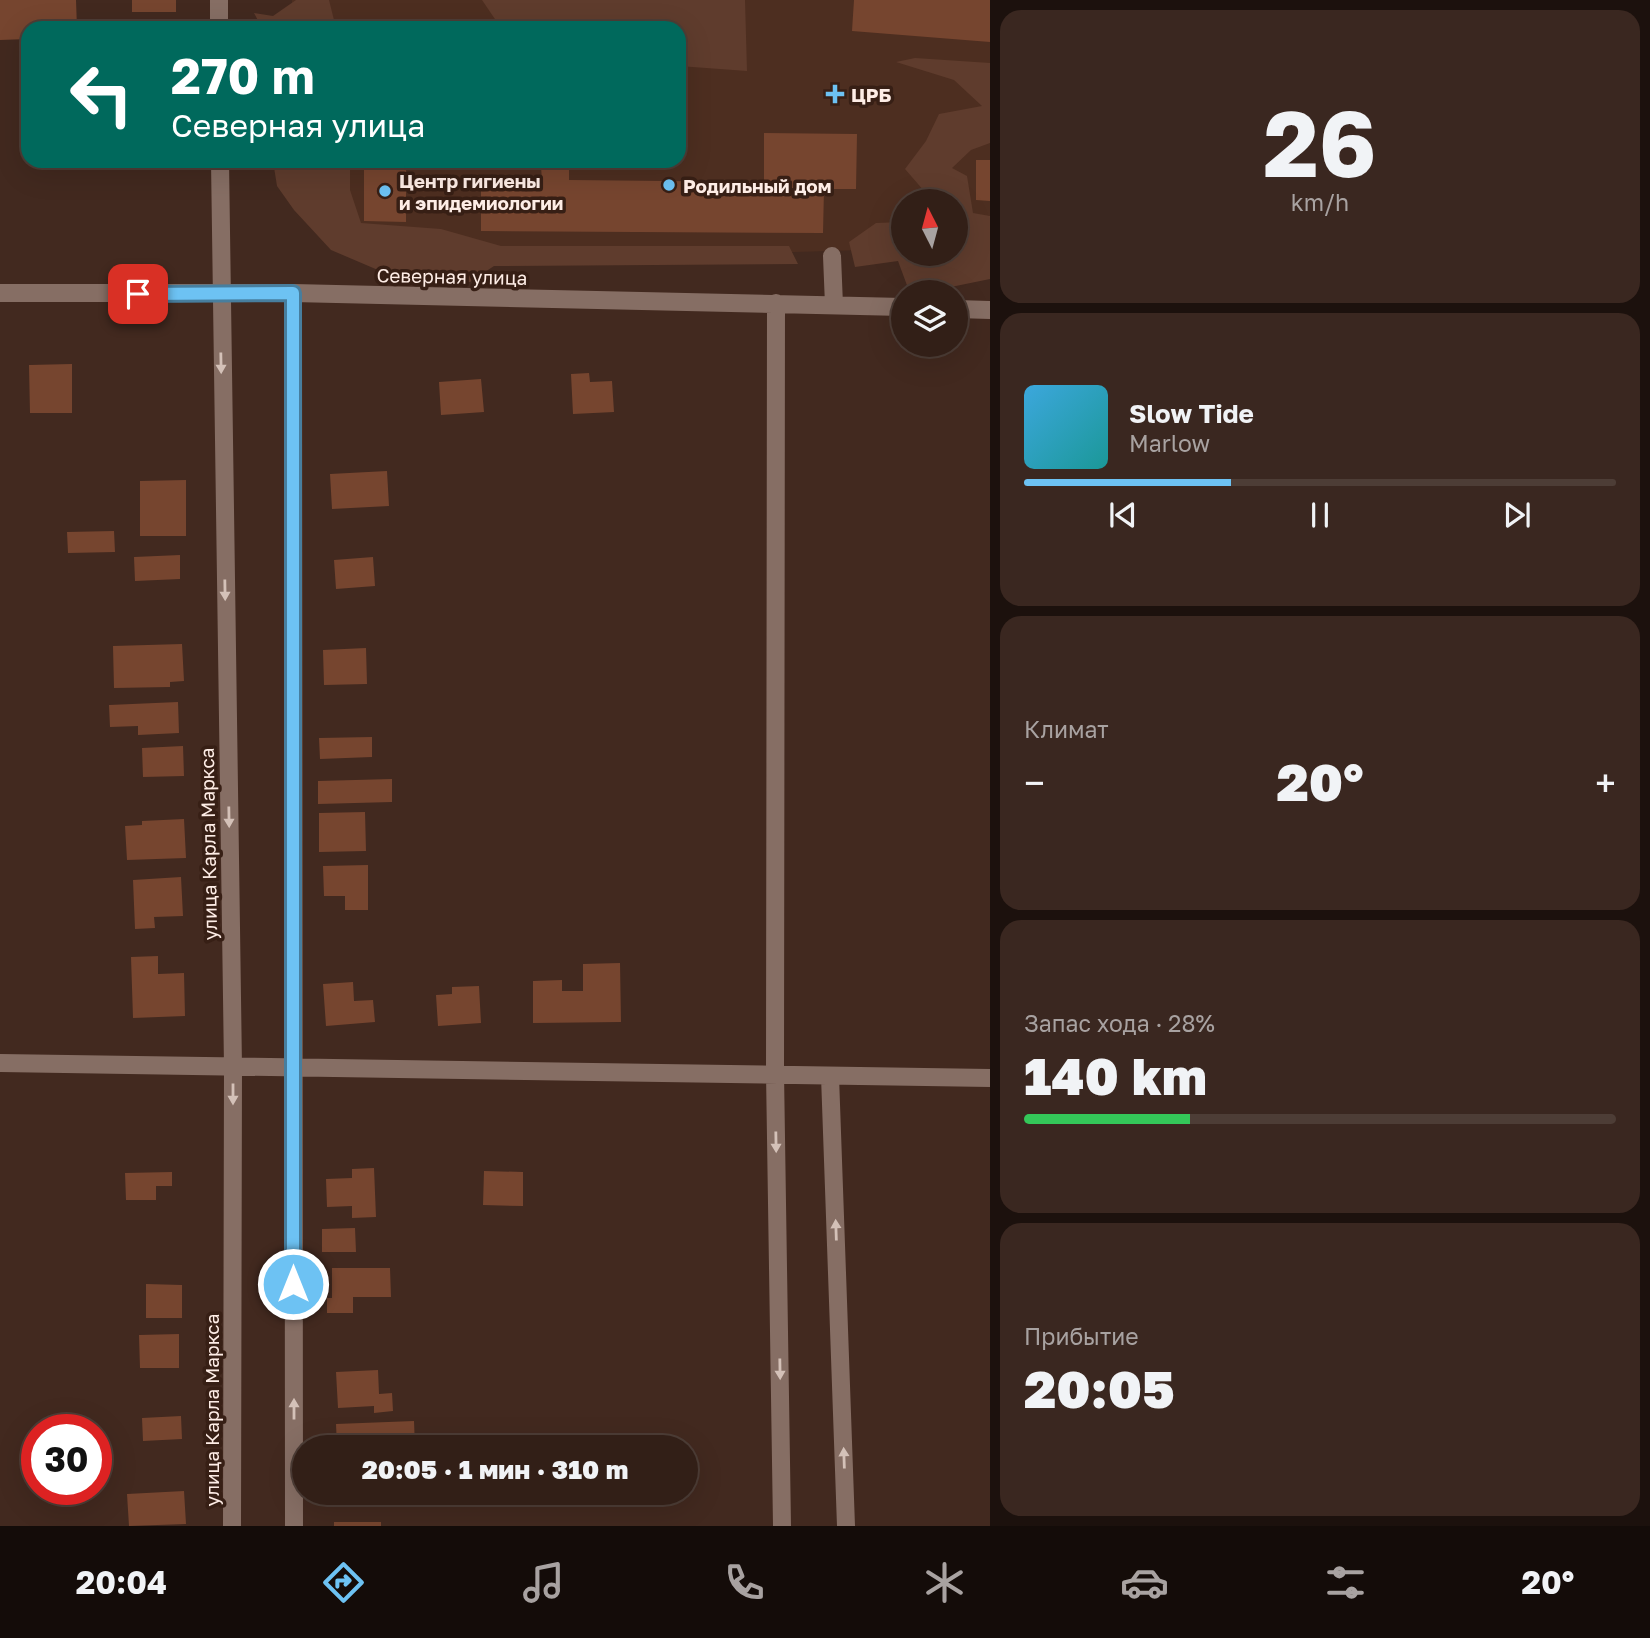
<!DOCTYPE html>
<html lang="ru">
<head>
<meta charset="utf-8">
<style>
  :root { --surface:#321f17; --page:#3a2720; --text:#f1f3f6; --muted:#a8a2a1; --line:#4d3d36; --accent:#6dc2f3 }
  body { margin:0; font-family:"Golos Text",sans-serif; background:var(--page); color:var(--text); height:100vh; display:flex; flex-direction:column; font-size:26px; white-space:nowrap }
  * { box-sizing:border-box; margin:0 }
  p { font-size:23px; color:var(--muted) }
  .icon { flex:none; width:38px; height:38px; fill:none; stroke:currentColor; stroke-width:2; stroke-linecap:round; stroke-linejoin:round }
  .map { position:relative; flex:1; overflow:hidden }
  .details { display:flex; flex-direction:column; gap:10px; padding:10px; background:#1c110d; width:660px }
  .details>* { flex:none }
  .hud { position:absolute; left:21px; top:21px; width:665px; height:147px; border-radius:21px; box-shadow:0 7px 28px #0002,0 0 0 2px var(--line); background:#00695c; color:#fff; overflow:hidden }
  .needle { width:46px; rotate:354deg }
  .fabs { position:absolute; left:891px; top:189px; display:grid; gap:14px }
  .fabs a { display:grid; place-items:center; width:77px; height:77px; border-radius:50%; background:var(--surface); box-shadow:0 7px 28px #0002,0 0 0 2px var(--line); font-size:35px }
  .speed { position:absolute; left:21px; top:1414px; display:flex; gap:14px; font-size:35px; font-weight:700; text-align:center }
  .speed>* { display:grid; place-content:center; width:91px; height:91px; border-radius:50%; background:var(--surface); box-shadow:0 7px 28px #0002,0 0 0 2px var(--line); line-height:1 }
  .speed .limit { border:10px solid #d22; background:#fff; color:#111 }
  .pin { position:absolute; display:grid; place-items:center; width:60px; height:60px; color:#fff; margin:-30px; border-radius:14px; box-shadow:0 4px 10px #0006 }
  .me { position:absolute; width:77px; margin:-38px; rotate:0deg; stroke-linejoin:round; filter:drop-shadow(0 0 5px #0008) }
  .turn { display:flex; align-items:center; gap:24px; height:147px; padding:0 35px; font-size:32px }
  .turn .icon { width:91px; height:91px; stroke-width:2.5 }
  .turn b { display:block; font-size:49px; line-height:60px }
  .big { font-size:52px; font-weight:800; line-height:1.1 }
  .details .card { flex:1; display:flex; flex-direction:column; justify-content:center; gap:10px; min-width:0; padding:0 24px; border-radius:21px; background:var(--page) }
  .details .dial { align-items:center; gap:0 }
  .dial b { font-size:91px; line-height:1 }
  .song { display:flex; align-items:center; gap:21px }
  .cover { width:84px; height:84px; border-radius:10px; background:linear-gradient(135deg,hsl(200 70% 55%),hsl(180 70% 35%)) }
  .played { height:7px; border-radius:4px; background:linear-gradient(90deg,var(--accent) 35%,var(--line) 35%) }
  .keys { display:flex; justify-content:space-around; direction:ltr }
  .heat { display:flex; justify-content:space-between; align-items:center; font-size:38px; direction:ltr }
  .charge { height:10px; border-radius:5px; background:linear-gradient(90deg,#34c759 28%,var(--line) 0) }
  .trip { position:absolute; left:292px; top:1435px; width:406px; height:70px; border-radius:35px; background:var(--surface); box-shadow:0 7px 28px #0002,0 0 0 2px var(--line); font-weight:800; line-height:70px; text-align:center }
  .menu { display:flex; height:112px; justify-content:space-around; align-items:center; background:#140c09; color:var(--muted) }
  .menu .icon { width:49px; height:49px }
  .menu .on { color:var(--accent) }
  .menu b { font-size:32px; color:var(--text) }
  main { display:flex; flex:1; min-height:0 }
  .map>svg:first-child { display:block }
  .built { fill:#4d2e20 }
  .green { fill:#5f3c2d }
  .building { fill:#76452f }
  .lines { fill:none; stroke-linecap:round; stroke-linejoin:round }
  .minor { stroke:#866e64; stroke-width:18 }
  .oneway { fill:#d4c1b8 }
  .route-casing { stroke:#477e9e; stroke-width:18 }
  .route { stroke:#6dc2f3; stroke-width:12 }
  .poi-dot { fill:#6dc2f3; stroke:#371f15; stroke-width:2.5 }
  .labels { text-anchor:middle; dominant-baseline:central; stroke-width:7; stroke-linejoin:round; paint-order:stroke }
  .poi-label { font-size:19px; font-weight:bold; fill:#feede6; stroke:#371f15; text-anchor:start }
  .street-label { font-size:19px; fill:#feede6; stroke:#371f15 }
</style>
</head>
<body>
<main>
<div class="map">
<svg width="991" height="1526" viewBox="0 0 991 1526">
  <rect width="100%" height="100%" fill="#42291f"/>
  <path class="built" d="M292,0H990V237L956,201H903V246L862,250L592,258L395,260L294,161H679V28H292Z"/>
  <path class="green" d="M296,0H329L336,28H262L254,13L273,16Z
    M482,0H745L747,71L679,66V28H501Z
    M915,58L990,63V143L971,150L952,168L967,176L973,213L990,216V279L946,288H908L898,261L855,267L849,242L876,223L903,222V254H956V201H930L931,199L905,169L926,141L939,114L982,106L954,80L896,62Z
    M273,161H350V190L361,223L441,229L501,246H789L798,264L494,266L470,282L392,276L331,250L294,210L277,186Z"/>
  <path class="building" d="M0,0H76L77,28H28V39L0,40Z
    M132,0H176V12H132Z
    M854,0H991V42L852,31Z
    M764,133L857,134L856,189H824L823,233L481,231V180H542L541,167H569V180L764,182Z
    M976,160H991V201L976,200Z
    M364,161H406V222L364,221Z
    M72,364V413H30L29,365Z
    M589,373L590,382L612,381L614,412L573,414L571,374Z
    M481,379L484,412L441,415L439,382Z
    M387,471L389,506L332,509L330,474Z
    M186,480V536H140V481Z
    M114,531L115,552L68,553L67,532Z
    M180,555V579L135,581L134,557Z
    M373,557L375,586L336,589L334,560Z
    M182,644L184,681L170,682V687L114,688L113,646Z
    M366,648L367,684L324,685L323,650Z
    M178,702L179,733L138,735V726L110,727L109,705Z
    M372,737V757L320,759L319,738Z
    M183,746L184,776L143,777L142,748Z
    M392,779V802L318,804V781Z
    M365,812L366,851L319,852V813Z
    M184,819L186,858L127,860L125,826L142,825V821Z
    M368,865V910H345V896H324L323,866Z
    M181,877L183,916L154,917L155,928L135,929L133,880Z
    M158,956V974L184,973L185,1016L133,1018L131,957Z
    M620,963L621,1022L533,1023V981L562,980V991H583V964Z
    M353,982L354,1001L373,1000L375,1022L326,1026L323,984Z
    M479,986L481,1023L438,1026L436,995L452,994V987Z
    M374,1168L376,1217L352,1218V1206L327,1207L326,1179L352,1178V1169Z
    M484,1171L523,1172V1206L483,1205Z
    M172,1172V1186H156V1200H126L125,1173Z
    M355,1228L356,1252H322V1229Z
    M332,1268H390L391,1297H353V1313H327V1298H332Z
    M146,1284L182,1285V1318H146Z
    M179,1334V1368H140L139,1335Z
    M378,1370L379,1394L392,1393L393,1411L374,1413V1406L338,1408L336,1372Z
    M181,1416L182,1439L143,1441L142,1418Z
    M414,1421L415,1447H337L336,1424Z
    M184,1491L186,1524L129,1526L127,1494Z
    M334,1522H381V1526H334Z"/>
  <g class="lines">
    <path class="minor" d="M219,0V28
      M220,161L233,1067L232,1526
      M832,256L834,305
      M0,293H293L903,307
      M293,293L294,1526
      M776,303L775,1073L782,1526
      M956,309L991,310
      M0,1063L991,1078
      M830,1076L846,1526"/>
  </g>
  <defs><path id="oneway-solid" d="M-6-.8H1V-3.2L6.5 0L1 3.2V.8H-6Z" transform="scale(1.75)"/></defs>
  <g class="oneway">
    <use href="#oneway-solid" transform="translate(221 363) rotate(89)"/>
    <use href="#oneway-solid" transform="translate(225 590) rotate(89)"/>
    <use href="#oneway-solid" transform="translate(229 817) rotate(89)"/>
    <use href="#oneway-solid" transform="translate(233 1094) rotate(90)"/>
    <use href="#oneway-solid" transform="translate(776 1142) rotate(89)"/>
    <use href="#oneway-solid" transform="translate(836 1230) rotate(-92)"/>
    <use href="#oneway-solid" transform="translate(780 1369) rotate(89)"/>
    <use href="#oneway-solid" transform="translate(294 1409) rotate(-90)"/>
    <use href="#oneway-solid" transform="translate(844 1458) rotate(-92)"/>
  </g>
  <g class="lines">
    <defs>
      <path id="route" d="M138,294L293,293V1284"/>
    </defs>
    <use href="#route" class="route-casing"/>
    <use href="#route" class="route"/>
  </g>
  <g class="poi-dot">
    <path d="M831.5 83.5h7v7h7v7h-7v7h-7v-7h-7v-7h7z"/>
    <circle cx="669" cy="185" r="7"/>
    <circle cx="385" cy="191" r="7"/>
  </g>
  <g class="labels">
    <g class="poi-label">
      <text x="851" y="94">ЦРБ</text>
      <text x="399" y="180">Центр гигиены<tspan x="399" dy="22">и эпидемиологии</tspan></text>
      <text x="683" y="185">Родильный дом</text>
    </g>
    <g class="street-label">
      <text transform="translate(452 276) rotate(1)">Северная улица</text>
      <text transform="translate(208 844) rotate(-91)">улица Карла Маркса</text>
      <text transform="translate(211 1410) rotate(-90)">улица Карла Маркса</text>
    </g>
  </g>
</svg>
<div class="fabs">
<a><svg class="needle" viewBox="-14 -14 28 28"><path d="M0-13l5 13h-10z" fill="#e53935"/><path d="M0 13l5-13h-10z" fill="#a8a2a1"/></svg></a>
<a><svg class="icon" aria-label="layers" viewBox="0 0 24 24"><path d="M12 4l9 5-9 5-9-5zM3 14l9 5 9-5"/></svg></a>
</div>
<div class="speed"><div class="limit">30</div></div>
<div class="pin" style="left:138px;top:294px;background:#d93025"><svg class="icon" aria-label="arrive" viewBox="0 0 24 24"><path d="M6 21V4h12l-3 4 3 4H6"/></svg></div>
<svg class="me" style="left:293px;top:1284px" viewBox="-20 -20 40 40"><circle r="17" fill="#6dc2f3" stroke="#fff" stroke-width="3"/><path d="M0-11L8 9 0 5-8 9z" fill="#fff"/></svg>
<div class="trip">20:05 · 1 мин · 310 m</div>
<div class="hud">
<div class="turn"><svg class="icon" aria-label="left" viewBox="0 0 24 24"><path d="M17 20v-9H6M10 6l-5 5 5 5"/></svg><div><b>270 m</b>Северная улица</div></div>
</div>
</div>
<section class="details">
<div class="card dial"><b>26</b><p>km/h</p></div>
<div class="card">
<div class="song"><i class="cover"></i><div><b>Slow Tide</b><p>Marlow</p></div></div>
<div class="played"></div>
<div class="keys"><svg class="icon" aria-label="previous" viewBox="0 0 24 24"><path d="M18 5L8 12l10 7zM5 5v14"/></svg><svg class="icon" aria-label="pause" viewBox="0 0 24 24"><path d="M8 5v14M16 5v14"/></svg><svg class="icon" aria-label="next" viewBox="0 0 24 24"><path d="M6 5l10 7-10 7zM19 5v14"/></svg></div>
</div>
<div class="card"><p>Климат</p>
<div class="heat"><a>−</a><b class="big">20°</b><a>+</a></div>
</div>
<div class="card"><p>Запас хода · 28%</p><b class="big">140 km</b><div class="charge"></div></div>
<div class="card"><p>Прибытие</p><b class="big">20:05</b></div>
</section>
</main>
<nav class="menu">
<b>20:04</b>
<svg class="icon on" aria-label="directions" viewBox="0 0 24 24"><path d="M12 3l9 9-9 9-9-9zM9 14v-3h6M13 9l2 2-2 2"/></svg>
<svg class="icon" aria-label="music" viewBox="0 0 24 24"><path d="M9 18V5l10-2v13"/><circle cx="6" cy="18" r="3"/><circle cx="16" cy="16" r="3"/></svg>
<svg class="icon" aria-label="phone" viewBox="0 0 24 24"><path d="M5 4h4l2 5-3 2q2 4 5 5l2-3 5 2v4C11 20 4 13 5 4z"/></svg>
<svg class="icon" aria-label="climate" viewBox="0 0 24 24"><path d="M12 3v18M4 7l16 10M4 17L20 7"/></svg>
<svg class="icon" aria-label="car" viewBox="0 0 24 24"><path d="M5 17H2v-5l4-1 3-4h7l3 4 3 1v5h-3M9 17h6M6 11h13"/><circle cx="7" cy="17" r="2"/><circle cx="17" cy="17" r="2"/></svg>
<svg class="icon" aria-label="filters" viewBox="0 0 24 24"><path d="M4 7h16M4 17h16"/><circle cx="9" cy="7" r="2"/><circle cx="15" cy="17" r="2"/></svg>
<b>20°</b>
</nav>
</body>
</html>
